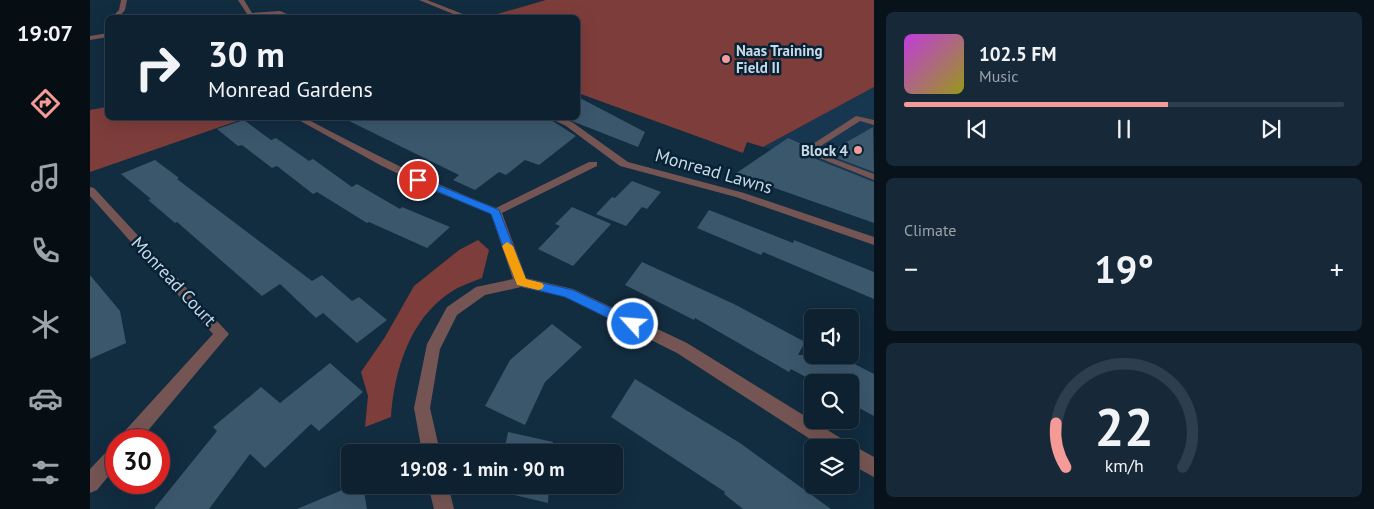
<!DOCTYPE html>
<html lang="en">
<head>
<meta charset="utf-8">
<style>
  :root { --surface:#0e2130; --page:#172938; --text:#f1f3f6; --muted:#9ba3ab; --line:#2e3e4c; --accent:#f59b97 }
  body { margin:0; font-family:"PT Sans",sans-serif; background:var(--page); color:var(--text); height:100vh; display:flex; flex-direction:column; font-size:19px; white-space:nowrap }
  * { box-sizing:border-box; margin:0 }
  p { font-size:16px; color:var(--muted) }
  .icon { flex:none; width:28px; height:28px; fill:none; stroke:currentColor; stroke-width:2; stroke-linecap:round; stroke-linejoin:round }
  .map { position:relative; flex:1; overflow:hidden }
  .sheet { display:flex; flex-direction:column; gap:12px; padding:12px; background:#08121a; width:500px }
  .sheet>* { flex:none }
  .guide { position:absolute; left:15px; top:15px; width:475px; height:105px; border-radius:8px; box-shadow:0 5px 20px #0002,0 0 0 1px var(--line); background:#0e2130; color:var(--text); overflow:hidden }
  .fabs { position:absolute; left:714px; top:309px; display:grid; gap:10px }
  .fabs a { display:grid; place-items:center; width:55px; height:55px; border-radius:8px; background:var(--surface); box-shadow:0 5px 20px #0002,0 0 0 1px var(--line); font-size:25px }
  .speed { position:absolute; left:15px; top:429px; display:flex; gap:10px; font-size:25px; font-weight:700; text-align:center }
  .speed>* { display:grid; place-content:center; width:65px; height:65px; border-radius:50%; background:var(--surface); box-shadow:0 5px 20px #0002,0 0 0 1px var(--line); line-height:1 }
  .speed .limit { border:8px solid #d22; background:#fff; color:#111 }
  .pin { position:absolute; display:grid; place-items:center; width:42px; height:42px; color:#fff; margin:-21px; border:2px solid #fff; border-radius:50%; box-shadow:0 1px 5px #0007 }
  .me { position:absolute; width:55px; margin:-28px; rotate:296deg; stroke-linejoin:round; filter:drop-shadow(0 0 4px #0008) }
  .turn { display:flex; align-items:center; gap:18px; height:105px; padding:0 20px; font-size:22px }
  .turn .icon { width:65px; height:65px; stroke-width:2.5 }
  .turn b { display:block; font-size:35px; line-height:42px }
  .big { font-size:38px; font-weight:600; line-height:1.1 }
  .sheet .widget { flex:1; display:flex; flex-direction:column; justify-content:center; gap:8px; min-width:0; padding:0 18px; border-radius:8px; background:var(--page) }
  .sheet .dial { align-items:center; gap:0 }
  .dial svg { height:130px; overflow:visible; fill:none; stroke:var(--line); stroke-width:7; stroke-linecap:round; text-anchor:middle }
  .dial text { fill:var(--text); stroke:none }
  .song { display:flex; align-items:center; gap:15px }
  .cover { width:60px; height:60px; border-radius:8px; background:linear-gradient(135deg,hsl(290 70% 55%),hsl(60 70% 35%)) }
  .played { height:5px; border-radius:2px; background:linear-gradient(90deg,var(--accent) 60%,var(--line) 60%) }
  .keys { display:flex; justify-content:space-around; direction:ltr }
  .heat { display:flex; justify-content:space-between; align-items:center; font-size:28px; direction:ltr }
  .trip { position:absolute; left:251px; top:444px; width:282px; height:50px; border-radius:8px; background:var(--surface); box-shadow:0 5px 20px #0002,0 0 0 1px var(--line); font-weight:600; line-height:50px; text-align:center }
  main { display:flex; flex:1; min-height:0 }
  .menu { display:flex; flex-direction:column; width:90px; justify-content:space-around; align-items:center; background:#060d13; color:var(--muted) }
  .menu .icon { width:35px; height:35px }
  .menu .selected { color:var(--accent) }
  .menu b { font-size:22px; color:var(--text) }
  .map>svg:first-child { display:block }
  .built { fill:#173750 }
  .green { fill:#7d3d3b }
  .building { fill:#3b576c }
  .lines { fill:none; stroke-linecap:round; stroke-linejoin:round }
  .service { fill:#755553; fill-rule:evenodd }
  .minor { fill:#755553; fill-rule:evenodd }
  .route { fill:#1a73e8; stroke:#114b97 }
  .slow { fill:#f59e0b }
  .poi-dot { fill:#f59b97; stroke:#072235; stroke-width:2 }
  .labels { text-anchor:middle; dominant-baseline:central; stroke-width:5; stroke-linejoin:round; paint-order:stroke }
  .far-poi-label { font-size:15px; font-weight:bold; fill:#c9d8e5; stroke:#072235; text-anchor:start }
  .street-label { font-size:18px; fill:#c9d8e5; stroke:#072235 }
</style>
</head>
<body>
<main>
<nav class="menu">
<b>19:07</b>
<svg class="icon selected" aria-label="directions" viewBox="0 0 24 24"><path d="M12 3l9 9-9 9-9-9zM9 14v-3h6M13 9l2 2-2 2"/></svg>
<svg class="icon" aria-label="music" viewBox="0 0 24 24"><path d="M9 18V5l10-2v13"/><circle cx="6" cy="18" r="3"/><circle cx="16" cy="16" r="3"/></svg>
<svg class="icon" aria-label="phone" viewBox="0 0 24 24"><path d="M5 4h4l2 5-3 2q2 4 5 5l2-3 5 2v4C11 20 4 13 5 4z"/></svg>
<svg class="icon" aria-label="climate" viewBox="0 0 24 24"><path d="M12 3v18M4 7l16 10M4 17L20 7"/></svg>
<svg class="icon" aria-label="car" viewBox="0 0 24 24"><path d="M5 17H2v-5l4-1 3-4h7l3 4 3 1v5h-3M9 17h6M6 11h13"/><circle cx="7" cy="17" r="2"/><circle cx="17" cy="17" r="2"/></svg>
<svg class="icon" aria-label="filters" viewBox="0 0 24 24"><path d="M4 7h16M4 17h16"/><circle cx="9" cy="7" r="2"/><circle cx="15" cy="17" r="2"/></svg>
</nav>
<div class="map">
<svg width="784" height="509" viewBox="0 0 784 509">
  <rect width="100%" height="100%" fill="#122c40"/>
  <path class="built" d="M784,87V186L673,147Z"/>
  <path class="green" d="M456,0H784V87L673,147L657,142L653,153L488,93V18L397,17Z
    M17,107L18,118H151L153,119L0,172V110Z
    M388,240L399,250L392,278C382,282 370,286 361,292C319,319 304,372 301,417L275,427L278,396L271,372L295,337L324,286L369,250Z"/>
  <path class="building" d="M488,97L555,132L548,147L474,118H488Z
    M253,118H458L486,136L449,165L435,160L416,175L409,172L385,190L363,180L369,175Z
    M154,120L181,140L186,138L219,161L223,159L262,187L267,184L310,209L312,207L360,227L337,248L279,222L277,223L227,192L223,194L187,166L182,168L152,145L148,146L127,129Z
    M783,127L784,172L736,154Z
    M698,138L716,146L711,149V153L784,182V223L645,174Z
    M65,160L89,178L87,179L222,281L232,275L262,301L269,297L297,320L267,343L233,313L226,318L190,284L172,296L87,222L85,223L71,211L58,200L61,199L31,174Z
    M542,181L571,192L557,209L552,207L536,226L506,214L522,197L525,198Z
    M482,207L521,224L483,266L448,249L470,226L465,224Z
    M619,210L703,243L704,240L784,272V299L673,252L671,255L607,228Z
    M552,262L644,304L715,342L708,355H747L784,374V416L760,403V382H725L701,369L699,372L605,318L604,320L535,285Z
    M0,275L30,311L36,343L0,359Z
    M462,324L492,347L455,382L435,425L395,406L420,360Z
    M240,363L273,392L229,431L221,424L175,468L160,454L119,509H64L127,431L123,427L171,387L190,403Z
    M545,379L650,443L741,509H653L634,494L635,492L521,417Z
    M418,432L463,442L462,452H414Z
    M264,485H273L277,509H207Z
    M408,485H459L458,503L407,491Z"/>
  <g class="lines">
    <path class="service" d="M766,116L784,120V125L770,121L723,151L784,174V180L712,151Z"/>
    <path class="minor" d="M31,0H37L35,10L28,18H21L29,10Z
      M148,0H154L162,13L190,11L206,18L183,14L142,18L157,14Z
      M329,0H337L383,18H373Z
      M18,33V37L0,40V36Z
      M205,118H215C277,151 339,182 406,208L499,162H507V166L412,213L436,278L483,289L597,343L757,442L759,445L766,447L784,457V477L760,464V448H734L587,353L475,297L431,287L395,295L367,315L350,349L340,408L350,452H332L324,408L337,344L357,307L386,287L423,279L401,214L342,190L290,165Z
      M460,118H470L482,122L538,162L654,193L784,237V245L646,197L530,166L476,126Z
      M0,187L4,188L139,334L50,440H29L32,434L123,334L0,196Z
      M26,445V467L7,490L0,493V469L20,448Z
      M338,485H358L364,509H344Z"/>
  </g>
  <path class="route" d="M328,177L409,210L436,279L483,290L548,321L550,324L548,328L543,330L539,328L475,297L427,285L401,214L325,182L324,180Z"/>
  <path class="slow" d="M417,242L423,246L436,279L452,283L454,286L452,289L448,290L427,285L412,246Z"/>
  <g class="poi-dot">
    <circle cx="636" cy="59" r="5"/>
    <circle cx="768" cy="150" r="5"/>
  </g>
  <g class="labels">
    <g class="far-poi-label">
      <text x="646" y="50">Naas Training<tspan x="646" dy="17">Field II</tspan></text>
      <text x="758" y="150" text-anchor="end">Block 4</text>
    </g>
    <g class="street-label">
      <text transform="translate(624 171) rotate(16)">Monread Lawns</text>
      <text transform="translate(84 281) rotate(47)">Monread Court</text>
    </g>
  </g>
</svg>
<div class="fabs">
<a><svg class="icon" aria-label="sound" viewBox="0 0 24 24"><path d="M4 9h4l5-4v14l-5-4H4zM17 9q2 3 0 6"/></svg></a>
<a><svg class="icon" aria-label="search" viewBox="0 0 24 24"><circle cx="10" cy="10" r="6"/><path d="M15 15l6 6"/></svg></a>
<a><svg class="icon" aria-label="layers" viewBox="0 0 24 24"><path d="M12 4l9 5-9 5-9-5zM3 14l9 5 9-5"/></svg></a>
</div>
<div class="speed"><div class="limit">30</div></div>
<div class="pin" style="left:328px;top:180px;background:#d93025"><svg class="icon" aria-label="arrive" viewBox="0 0 24 24"><path d="M6 21V4h12l-3 4 3 4H6"/></svg></div>
<svg class="me" style="left:543px;top:324px" viewBox="-20 -20 40 40"><circle r="17" fill="#1a73e8" stroke="#fff" stroke-width="3"/><path d="M0-11L8 9 0 5-8 9z" fill="#fff"/></svg>
<div class="trip">19:08 · 1 min · 90 m</div>
<div class="guide">
<div class="turn"><svg class="icon" aria-label="right" viewBox="0 0 24 24"><path d="M7 20v-9h11M14 6l5 5-5 5"/></svg><div><b>30 m</b>Monread Gardens</div></div>
</div>
</div>
<section class="sheet">
<div class="widget">
<div class="song"><i class="cover"></i><div><b>102.5 FM</b><p>Music</p></div></div>
<div class="played"></div>
<div class="keys"><svg class="icon" aria-label="previous" viewBox="0 0 24 24"><path d="M18 5L8 12l10 7zM5 5v14"/></svg><svg class="icon" aria-label="pause" viewBox="0 0 24 24"><path d="M8 5v14M16 5v14"/></svg><svg class="icon" aria-label="next" viewBox="0 0 24 24"><path d="M6 5l10 7-10 7zM19 5v14"/></svg></div>
</div>
<div class="widget"><p>Climate</p>
<div class="heat"><a>−</a><b class="big">19°</b><a>+</a></div>
</div>
<div class="widget dial"><svg viewBox="0 0 100 80">
<path d="M14 69A42 42 0 1 1 86 69"/>
<path d="M14 69A42 42 0 0 1 8 42" stroke="#f59b97"/>
<text x="50" y="56" font-size="32" font-weight="700">22</text>
<text x="50" y="72" font-size="11">km/h</text>
</svg></div>
</section>
</main>
</body>
</html>
